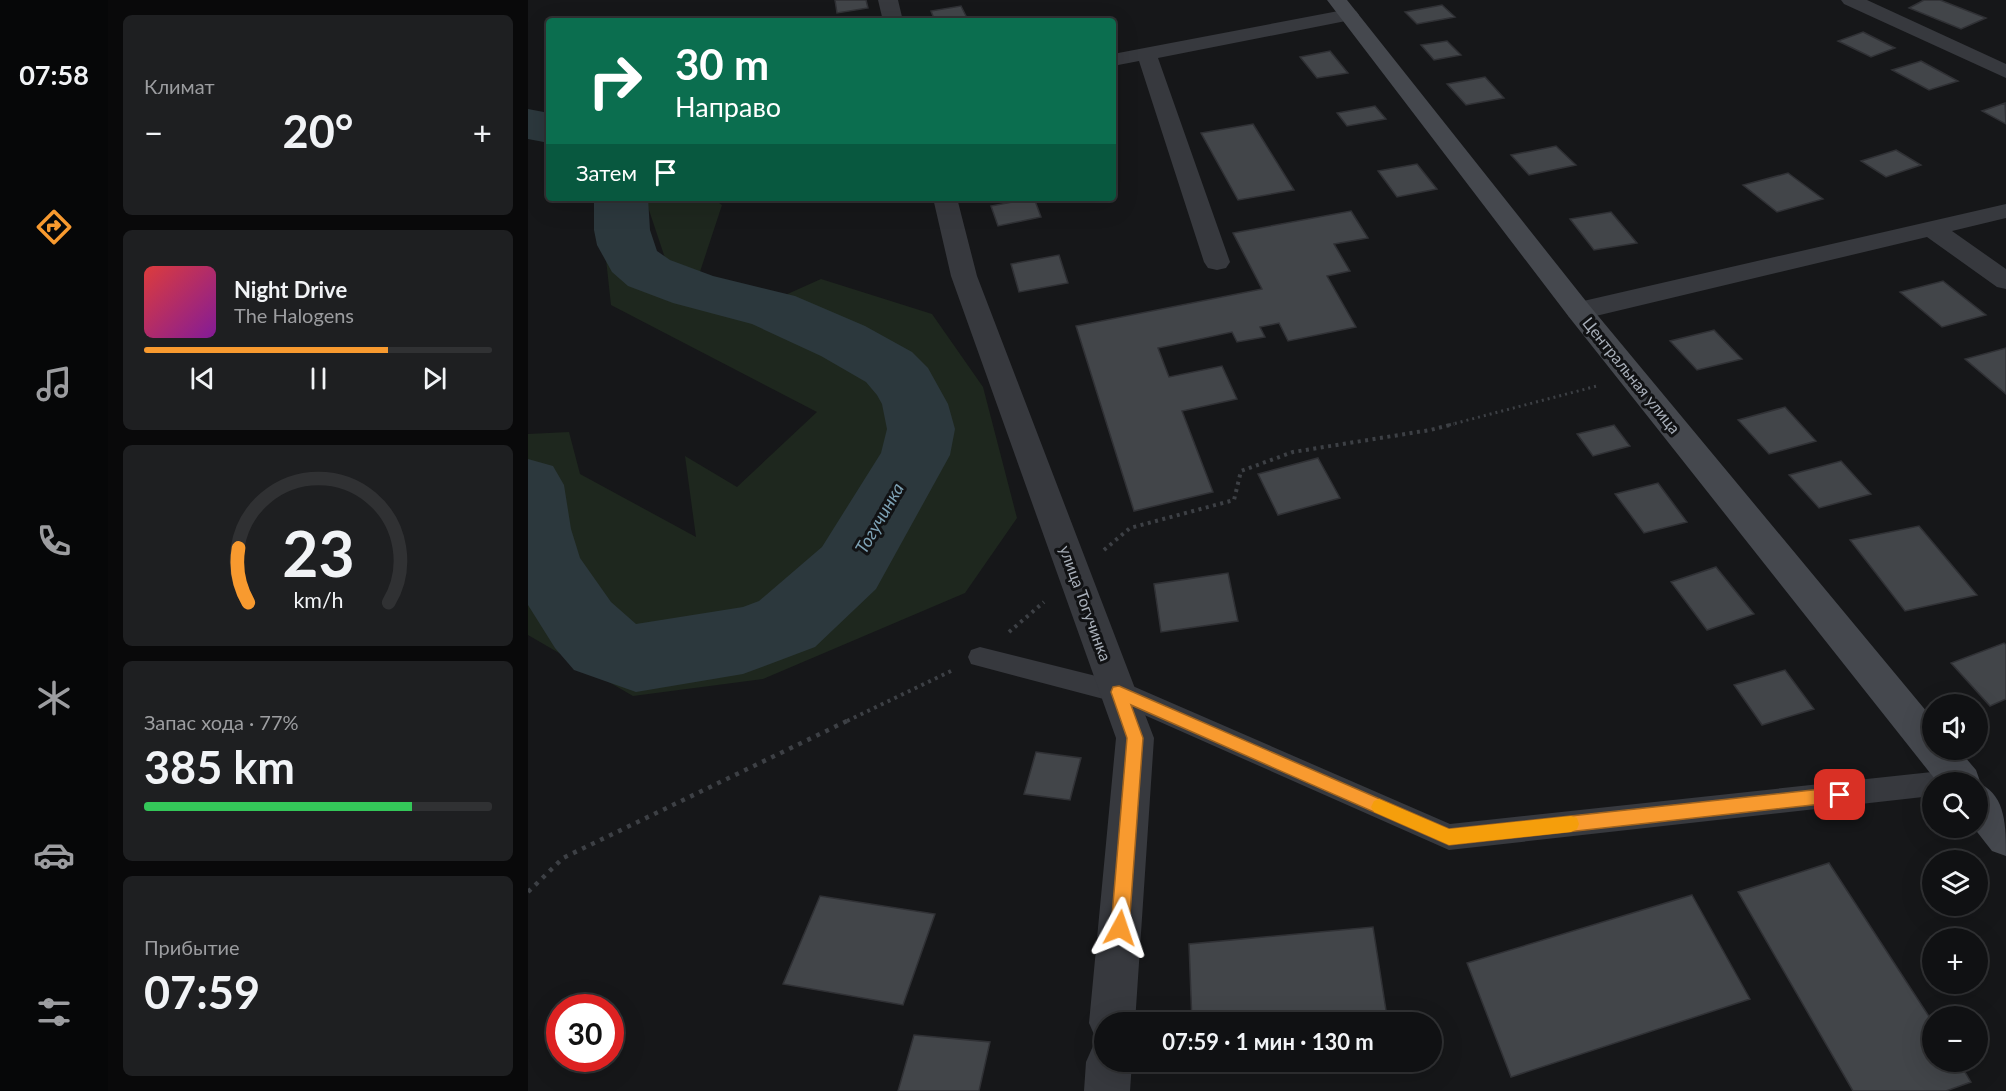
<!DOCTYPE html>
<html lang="ru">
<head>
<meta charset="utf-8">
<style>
  :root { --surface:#101113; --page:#1e1f21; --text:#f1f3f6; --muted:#9c9da0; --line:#303133; --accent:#f89a2f }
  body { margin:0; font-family:Lato,sans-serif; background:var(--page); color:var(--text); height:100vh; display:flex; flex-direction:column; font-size:22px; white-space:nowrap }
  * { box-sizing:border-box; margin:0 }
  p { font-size:20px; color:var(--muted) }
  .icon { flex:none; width:33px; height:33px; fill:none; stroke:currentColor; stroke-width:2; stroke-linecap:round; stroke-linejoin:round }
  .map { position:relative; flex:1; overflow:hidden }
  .panel { display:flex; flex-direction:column; gap:15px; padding:15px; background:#09090a; width:420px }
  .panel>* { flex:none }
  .banner { position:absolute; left:18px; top:18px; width:570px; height:183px; border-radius:6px; box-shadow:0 6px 24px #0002,0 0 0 2px var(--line); background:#0b6e4f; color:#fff; overflow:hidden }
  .tools { position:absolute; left:1394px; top:694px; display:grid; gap:12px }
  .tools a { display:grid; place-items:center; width:66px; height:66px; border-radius:50%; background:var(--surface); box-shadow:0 6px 24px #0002,0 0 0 2px var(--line); font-size:30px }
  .speed { position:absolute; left:18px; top:994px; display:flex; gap:12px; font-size:30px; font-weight:700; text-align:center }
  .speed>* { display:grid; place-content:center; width:78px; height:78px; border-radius:50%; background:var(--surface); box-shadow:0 6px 24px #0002,0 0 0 2px var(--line); line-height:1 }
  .speed .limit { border:9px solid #d22; background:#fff; color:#111 }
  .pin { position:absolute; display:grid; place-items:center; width:51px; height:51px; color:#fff; margin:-26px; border-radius:12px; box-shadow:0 3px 9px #0006 }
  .me { position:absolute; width:66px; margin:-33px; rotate:5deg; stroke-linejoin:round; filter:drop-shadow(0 0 4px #0008) }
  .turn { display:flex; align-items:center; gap:21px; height:126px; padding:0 30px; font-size:27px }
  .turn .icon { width:78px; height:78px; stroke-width:2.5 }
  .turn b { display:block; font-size:42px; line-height:51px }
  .then { display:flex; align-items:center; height:57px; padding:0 30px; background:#0003; gap:12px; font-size:22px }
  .big { font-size:45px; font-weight:700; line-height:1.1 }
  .panel .widget { flex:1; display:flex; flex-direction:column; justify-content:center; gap:9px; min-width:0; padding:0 21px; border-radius:9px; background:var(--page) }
  .panel .dial { align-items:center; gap:0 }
  .dial svg { height:156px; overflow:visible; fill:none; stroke:var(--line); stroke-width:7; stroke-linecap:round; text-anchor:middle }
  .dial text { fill:var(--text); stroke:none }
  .song { display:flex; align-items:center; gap:18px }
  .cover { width:72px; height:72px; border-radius:9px; background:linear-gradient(135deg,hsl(0 70% 55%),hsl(290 70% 35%)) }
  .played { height:6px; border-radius:3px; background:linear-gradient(90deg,var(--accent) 70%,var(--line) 70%) }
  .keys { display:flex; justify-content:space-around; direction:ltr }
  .heat { display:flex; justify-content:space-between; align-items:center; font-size:33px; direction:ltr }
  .charge { height:9px; border-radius:4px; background:linear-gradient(90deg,#34c759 77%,var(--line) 0) }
  .trip { position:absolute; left:566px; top:1012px; width:348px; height:60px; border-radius:30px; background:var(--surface); box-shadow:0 6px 24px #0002,0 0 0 2px var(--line); font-weight:700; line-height:60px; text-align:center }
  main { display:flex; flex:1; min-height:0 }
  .menu { display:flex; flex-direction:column; width:108px; justify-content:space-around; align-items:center; background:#060708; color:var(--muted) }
  .menu .icon { width:42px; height:42px }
  .menu .selected { color:var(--accent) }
  .menu b { font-size:27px; color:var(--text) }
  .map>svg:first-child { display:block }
  .green { fill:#1e271e }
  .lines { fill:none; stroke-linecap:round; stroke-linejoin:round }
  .river { fill:#2c383d; fill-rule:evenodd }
  .building { fill:#424549; stroke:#303135; stroke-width:1.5 }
  .path-far2 { stroke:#3d4045; stroke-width:3; stroke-dasharray:2 4; stroke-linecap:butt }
  .path-far1 { stroke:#3d4045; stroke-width:4; stroke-dasharray:3 4.5; stroke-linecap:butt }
  .path { stroke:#3d4045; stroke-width:4.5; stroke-dasharray:4 6; stroke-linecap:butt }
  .service { fill:#37393e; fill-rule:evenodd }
  .minor { fill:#37393e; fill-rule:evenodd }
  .secondary { fill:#45484e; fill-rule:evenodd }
  .route { fill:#f89a2f; stroke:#a1641f; stroke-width:1.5 }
  .slow { fill:#f59e0b }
  .labels { text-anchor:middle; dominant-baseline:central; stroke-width:6; stroke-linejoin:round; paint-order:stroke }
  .street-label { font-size:16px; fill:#a8afb9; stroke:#111214 }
  .water-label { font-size:18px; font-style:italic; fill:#7ea2b5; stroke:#111214 }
</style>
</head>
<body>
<main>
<nav class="menu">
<b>07:58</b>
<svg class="icon selected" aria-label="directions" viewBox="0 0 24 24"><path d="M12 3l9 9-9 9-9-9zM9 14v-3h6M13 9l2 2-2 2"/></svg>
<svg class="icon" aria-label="music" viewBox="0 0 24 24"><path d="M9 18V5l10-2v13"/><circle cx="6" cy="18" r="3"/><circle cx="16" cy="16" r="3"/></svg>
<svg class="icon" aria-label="phone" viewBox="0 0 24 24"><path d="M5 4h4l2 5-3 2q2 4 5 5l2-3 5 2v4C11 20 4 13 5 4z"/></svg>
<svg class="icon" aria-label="climate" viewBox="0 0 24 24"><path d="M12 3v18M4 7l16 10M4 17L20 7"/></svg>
<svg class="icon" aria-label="car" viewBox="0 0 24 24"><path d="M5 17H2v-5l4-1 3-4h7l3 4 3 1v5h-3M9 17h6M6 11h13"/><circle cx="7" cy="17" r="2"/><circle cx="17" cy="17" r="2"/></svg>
<svg class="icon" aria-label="filters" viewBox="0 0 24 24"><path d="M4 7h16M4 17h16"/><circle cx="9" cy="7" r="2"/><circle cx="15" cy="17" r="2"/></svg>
</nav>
<section class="panel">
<div class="widget"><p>Климат</p>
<div class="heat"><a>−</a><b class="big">20°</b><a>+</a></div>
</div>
<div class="widget">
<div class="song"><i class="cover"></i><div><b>Night Drive</b><p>The Halogens</p></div></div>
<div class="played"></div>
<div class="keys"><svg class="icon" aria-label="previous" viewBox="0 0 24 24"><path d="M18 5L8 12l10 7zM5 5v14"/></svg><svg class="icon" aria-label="pause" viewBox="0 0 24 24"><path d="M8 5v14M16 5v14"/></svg><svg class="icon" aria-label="next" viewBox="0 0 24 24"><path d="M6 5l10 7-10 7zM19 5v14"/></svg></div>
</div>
<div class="widget dial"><svg viewBox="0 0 100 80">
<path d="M14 69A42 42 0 1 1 86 69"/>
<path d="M14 69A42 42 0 0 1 9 41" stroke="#f89a2f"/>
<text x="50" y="56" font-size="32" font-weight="700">23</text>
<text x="50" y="72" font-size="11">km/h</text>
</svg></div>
<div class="widget"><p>Запас хода · 77%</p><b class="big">385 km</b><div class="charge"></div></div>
<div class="widget"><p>Прибытие</p><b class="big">07:59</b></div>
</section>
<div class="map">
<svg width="1478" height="1091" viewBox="0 0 1478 1091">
  <rect width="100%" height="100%" fill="#161719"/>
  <path class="green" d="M117,198H184L194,205L166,290L255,296L293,279L404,314L455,387L489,518L437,593L235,679L105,696L0,635V434L41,432L52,474L168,537L157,456L209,487L289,412L83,305L77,250L128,288L139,264Z"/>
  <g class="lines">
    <path class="river" d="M0,109L21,113V143L0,139Z
      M66,198H120L122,230L129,251L142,260L185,276L267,296L337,326L384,352L400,368L420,404L427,429L422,455L348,589L287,647L215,674L108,692L46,670L27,648L0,605V459L25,466L36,485L43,529L52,558L83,602L108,624L215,607L231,601L294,547L353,453L359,429L354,404L349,395L338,382L293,356L224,324L145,303L100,286L84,272L69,245L66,230Z"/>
  </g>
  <path class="building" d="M307,0H338L340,8L309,13Z
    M1396,0H1412L1458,18L1433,29L1381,8Z
    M914,5L927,17L889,24L877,12Z
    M433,6L440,20L407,21L403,11Z
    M1335,32L1367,48L1343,57L1310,41Z
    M919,41L933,55L906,60L893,45Z
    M802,51L820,73L789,78L772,57Z
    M1393,61L1430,81L1401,90L1364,70Z
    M957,77L976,98L938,105L919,84Z
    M1477,103L1478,124L1454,111Z
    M847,106L858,119L819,126L809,113Z
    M725,124L766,190L710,200L673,133Z
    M1028,146L1048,165L1001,175L983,155Z
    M1368,150L1393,165L1358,177L1333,161Z
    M889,164L909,189L869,197L850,171Z
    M1260,173L1295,199L1249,212L1215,185Z
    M506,198L513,217L470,226L463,206Z
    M823,211L840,238L806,244L822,271L799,276L828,327L760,341L751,323L732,327L737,337L709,342L704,332L630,348L641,377L694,366L709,399L654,411L685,492L606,511L548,326L734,289L705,233Z
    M1083,212L1109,243L1066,250L1042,219Z
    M531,255L540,283L491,292L483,264Z
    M1415,281L1458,315L1414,327L1372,292Z
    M1186,330L1214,359L1169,370L1142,341Z
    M1478,348V394L1437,359Z
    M1257,407L1288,441L1241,454L1210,420Z
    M1086,425L1102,446L1065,456L1049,434Z
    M790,458L812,498L750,515L730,474Z
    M1313,461L1343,494L1291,508L1261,475Z
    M1130,483L1159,522L1116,533L1087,494Z
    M1391,526L1449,595L1377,611L1322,540Z
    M1188,567L1226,614L1179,630L1143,582Z
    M700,573L710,621L633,632L626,584Z
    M1476,643L1478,645V699L1462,706L1423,663Z
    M1257,670L1286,709L1234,725L1206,685Z
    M508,752L553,758L542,800L496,794Z
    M1301,863L1404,1021V1062H1431L1443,1082L1418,1091H1325L1210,892Z
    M1164,895L1222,999L983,1077L939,963Z
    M292,896L407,914L375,1005L255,984Z
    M845,927L860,1023H664L661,944Z
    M386,1035L462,1042L451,1091H370Z"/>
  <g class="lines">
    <path class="path-far2" d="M921,425L1069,386"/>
    <path class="path-far1" d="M576,550L602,528L706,500L713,471L765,452L902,430L926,424
      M481,632L516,602
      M319,721L423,671"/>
    <path class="path" d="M0,892L35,858L323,719"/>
    <path class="service" d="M452,647L600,684L922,824L1404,772L1413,775L1417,783H1404V796L921,850L587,702L443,664L440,657L443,650Z"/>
    <path class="minor" d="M350,0H370L375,21H355Z
      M1313,0H1339L1478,64V78L1316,4Z
      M821,9L828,11L831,15L828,19L630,58L702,262L698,268L689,270L680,268L676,262L611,61L585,66V54Z
      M405,198H429L449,276L626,738L607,1023H576V1062H604L602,1091H556L558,1062L565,1046L574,1042L568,1039L561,1023L588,738L423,276Z
      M1478,204V218L1424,231L1478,269V289L1469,287L1399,237L1051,320L1041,317L1038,311L1041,305L1051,302Z"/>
    <path class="secondary" d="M799,0H819L1061,305L1404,718V750H1431L1448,770L1453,784C1478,797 1478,827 1478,856L1464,851L1446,828H1449V783H1410L1041,317Z"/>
  </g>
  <path class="route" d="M591,686L921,829L1312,787L1318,789L1320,795L1318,800L1312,802L921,845L603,705L615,738L601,928L598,934L592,937L586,934L583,928L599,738L583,692L585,687Z"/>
  <path class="slow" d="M851,799L921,829L1043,816L1049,818L1051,824L1049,829L1043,832L921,845L846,812L843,807L846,801Z"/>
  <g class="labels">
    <g class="street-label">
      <text transform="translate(1104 375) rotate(51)">Центральная улица</text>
      <text transform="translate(558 603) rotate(70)">улица Тогучинка</text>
    </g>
    <g class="water-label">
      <text transform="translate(351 518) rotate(-60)">Тогучинка</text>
    </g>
  </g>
</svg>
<div class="tools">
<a><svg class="icon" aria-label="sound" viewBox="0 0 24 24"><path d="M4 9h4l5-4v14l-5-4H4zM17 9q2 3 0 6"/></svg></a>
<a><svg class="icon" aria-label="search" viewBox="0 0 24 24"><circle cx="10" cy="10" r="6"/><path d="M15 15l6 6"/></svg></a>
<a><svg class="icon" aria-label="layers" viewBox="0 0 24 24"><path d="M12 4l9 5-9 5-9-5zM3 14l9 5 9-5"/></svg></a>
<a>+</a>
<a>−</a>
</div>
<div class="speed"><div class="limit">30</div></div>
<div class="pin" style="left:1312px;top:795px;background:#d93025"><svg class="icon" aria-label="arrive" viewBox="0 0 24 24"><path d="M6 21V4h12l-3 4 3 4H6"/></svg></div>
<svg class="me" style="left:592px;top:928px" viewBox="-20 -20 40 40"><path d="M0-17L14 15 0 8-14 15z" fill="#f89a2f" stroke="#fff" stroke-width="4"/></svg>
<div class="trip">07:59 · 1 мин · 130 m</div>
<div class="banner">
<div class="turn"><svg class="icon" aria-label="right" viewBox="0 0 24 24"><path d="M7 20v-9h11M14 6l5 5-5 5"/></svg><div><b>30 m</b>Направо</div></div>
<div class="then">Затем<svg class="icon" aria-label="arrive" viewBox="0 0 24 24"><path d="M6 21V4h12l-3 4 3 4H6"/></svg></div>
</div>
</div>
</main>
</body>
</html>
